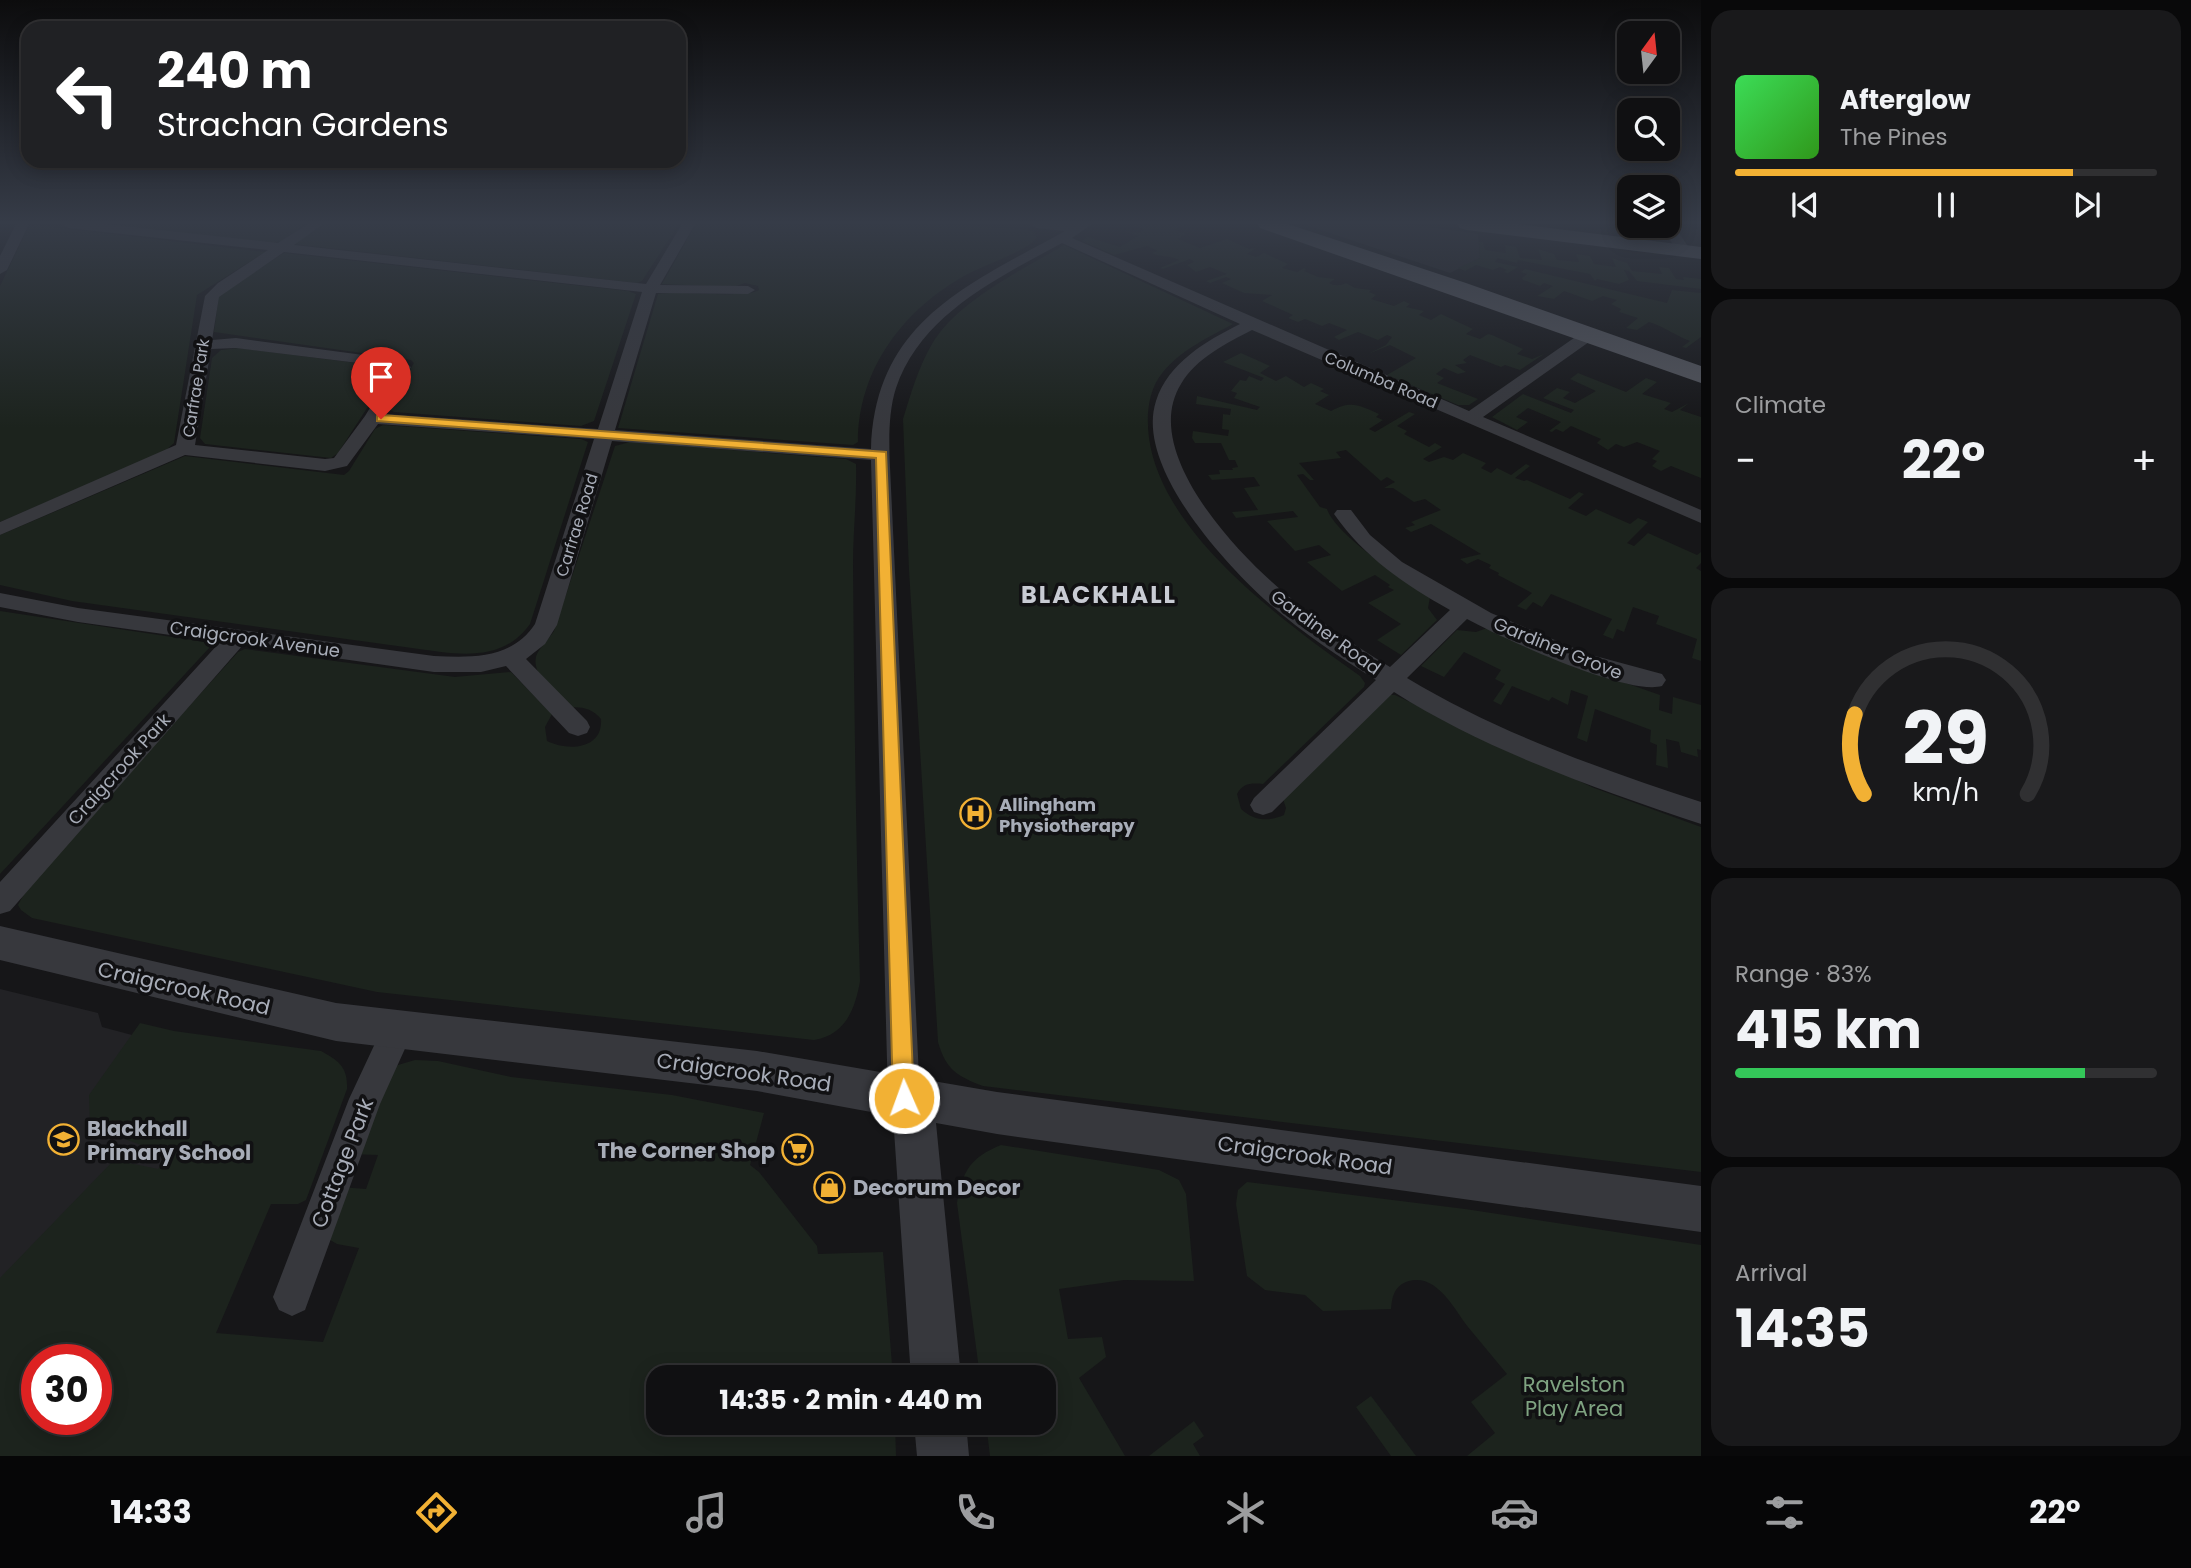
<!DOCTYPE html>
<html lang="en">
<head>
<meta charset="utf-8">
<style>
  :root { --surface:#101012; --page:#19191b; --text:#f1f3f6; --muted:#9c9d9f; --line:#303032; --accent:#f2b134 }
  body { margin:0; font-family:Poppins,sans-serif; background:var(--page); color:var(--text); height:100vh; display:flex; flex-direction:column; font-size:26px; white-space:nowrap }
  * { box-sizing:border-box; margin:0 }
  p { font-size:23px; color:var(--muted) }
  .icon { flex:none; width:38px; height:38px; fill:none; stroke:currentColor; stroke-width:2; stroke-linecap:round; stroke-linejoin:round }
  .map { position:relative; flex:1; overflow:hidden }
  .details { display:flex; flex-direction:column; gap:10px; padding:10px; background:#09090a; width:490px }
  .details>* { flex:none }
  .banner { position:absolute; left:21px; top:21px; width:665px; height:147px; border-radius:21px; box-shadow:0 4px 18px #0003,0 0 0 2px var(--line); background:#202124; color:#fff; overflow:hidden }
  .needle { width:46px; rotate:15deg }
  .buttons { position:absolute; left:1617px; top:21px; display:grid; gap:14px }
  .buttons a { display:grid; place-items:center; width:63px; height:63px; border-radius:14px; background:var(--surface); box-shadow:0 4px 18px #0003,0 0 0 2px var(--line); font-size:35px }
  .speed { position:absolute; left:21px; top:1344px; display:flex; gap:14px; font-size:35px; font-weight:700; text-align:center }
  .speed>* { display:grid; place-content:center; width:91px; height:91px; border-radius:50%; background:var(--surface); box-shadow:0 4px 18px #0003,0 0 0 2px var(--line); line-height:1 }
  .speed .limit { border:10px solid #d22; background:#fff; color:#111 }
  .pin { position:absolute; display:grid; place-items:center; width:60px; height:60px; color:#fff; margin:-72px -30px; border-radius:50% 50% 50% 0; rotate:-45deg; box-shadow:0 0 7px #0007 }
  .pin .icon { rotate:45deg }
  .me { position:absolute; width:77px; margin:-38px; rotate:358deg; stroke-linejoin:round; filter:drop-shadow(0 0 5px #0008) }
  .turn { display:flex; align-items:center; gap:24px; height:147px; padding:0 21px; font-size:32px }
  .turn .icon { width:91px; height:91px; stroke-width:2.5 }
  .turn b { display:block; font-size:49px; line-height:60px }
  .big { font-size:52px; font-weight:700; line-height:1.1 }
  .details .card { flex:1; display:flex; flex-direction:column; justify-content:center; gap:10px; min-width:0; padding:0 24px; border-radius:21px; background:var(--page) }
  .details .dial { align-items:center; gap:0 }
  .dial svg { height:182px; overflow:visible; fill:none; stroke:var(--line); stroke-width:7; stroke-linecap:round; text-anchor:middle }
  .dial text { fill:var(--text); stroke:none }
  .song { display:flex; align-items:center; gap:21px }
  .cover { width:84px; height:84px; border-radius:10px; background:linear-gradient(135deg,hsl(130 70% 55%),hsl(110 70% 35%)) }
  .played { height:7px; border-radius:4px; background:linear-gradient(90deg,var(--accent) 80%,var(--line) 80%) }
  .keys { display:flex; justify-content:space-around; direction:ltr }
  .heat { display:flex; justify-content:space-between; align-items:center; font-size:38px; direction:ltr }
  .charge { height:10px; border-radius:5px; background:linear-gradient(90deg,#34c759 83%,var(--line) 0) }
  .trip { position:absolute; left:646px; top:1365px; width:410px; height:70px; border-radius:21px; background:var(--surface); box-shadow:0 4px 18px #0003,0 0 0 2px var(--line); font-weight:700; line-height:70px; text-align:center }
  .dock { display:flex; height:112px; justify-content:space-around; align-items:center; background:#060607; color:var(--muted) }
  .dock .icon { width:49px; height:49px }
  .dock .on { color:var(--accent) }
  .dock b { font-size:32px; color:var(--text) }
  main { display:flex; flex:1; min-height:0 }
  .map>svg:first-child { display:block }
  .built { fill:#222225 }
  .green { fill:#1c231d; fill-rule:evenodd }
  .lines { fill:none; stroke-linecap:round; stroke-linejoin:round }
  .minor { fill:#37383d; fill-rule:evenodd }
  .tertiary { fill:#37383d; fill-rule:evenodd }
  .primary { fill:#53555c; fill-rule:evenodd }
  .route { fill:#f2b134; stroke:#9d7322; stroke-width:2 }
  .labels { text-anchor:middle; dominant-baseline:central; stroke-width:7; stroke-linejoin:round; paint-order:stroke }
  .far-street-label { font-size:16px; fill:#a8adb8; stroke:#111113 }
  .street-label { font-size:18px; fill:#a8adb8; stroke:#111113 }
  .poi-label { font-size:18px; font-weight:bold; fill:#a8adb8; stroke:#111113; text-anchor:start }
  .near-street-label { font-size:21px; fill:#a8adb8; stroke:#111113 }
  .near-poi-label { font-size:21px; font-weight:bold; fill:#a8adb8; stroke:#111113; text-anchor:start }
  .near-park-label { font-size:21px; fill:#7fa381; stroke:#111113 }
  .district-label { font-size:24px; font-weight:bold; letter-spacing:2px; fill:#c9ccd4; stroke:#111113 }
</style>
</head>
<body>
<main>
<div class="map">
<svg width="1701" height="1456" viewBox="0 0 1701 1456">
  <rect width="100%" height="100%" fill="#161618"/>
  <path class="built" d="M1303,224H1408L1478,234L1480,258L1450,273Z
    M0,989L98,1013L102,1027L132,1035L167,1154L100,1282L0,1297Z"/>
  <path class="green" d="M104,224H307L282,241L271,243Z
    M323,224H679L642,281L637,283L294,244Z
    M696,224H947L1023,229L1034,232L1037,238C1023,253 986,264 966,275C904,309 858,369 858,442L853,445L618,428L658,294C679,290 747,299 759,290L758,286L745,283L733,287L662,284Z
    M1133,224H1186L1175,230L1186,234L1178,239L1200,248L1227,239L1249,249L1256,248L1247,254L1256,257L1264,253L1288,264L1282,268L1297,272L1304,268L1306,269L1304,271L1318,277L1335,279L1329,283C1334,286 1340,286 1346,283L1355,288L1371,290L1369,292L1376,295L1371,299L1394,306L1404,301L1410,304L1406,307L1424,311L1419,315L1431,320L1441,314L1473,329L1466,334L1480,339L1488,334L1492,335L1523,349L1517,354L1532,359L1544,354L1520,370L1505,365L1501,367L1470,355L1463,360L1467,363L1455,365L1466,372L1458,374L1444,368L1436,374L1444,378L1437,383L1478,399L1469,405H1458L1387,375L1416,358L1390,345L1368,354L1386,345L1392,337L1387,335L1378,340L1358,332L1339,340L1334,337L1347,330L1329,323L1322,326L1305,319L1298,322L1288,318L1293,315L1262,301L1272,295L1244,293L1222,283L1231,279L1226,277L1210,283L1206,281L1227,274L1210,267L1196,272L1187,265L1194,262L1190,259L1163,269L1160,268L1179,260C1169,255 1162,258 1152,253L1158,251L1147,246L1114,255L1082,241L1088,237L1120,247L1138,236L1124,231L1139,233L1144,230Z
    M34,225L265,252L197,295L174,443L164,452L0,522V286L28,228Z
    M1479,242H1483L1485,250L1506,253L1505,245L1516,247L1520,258L1542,260L1538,249L1554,254L1557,260L1579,262L1576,254L1590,256L1594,264L1616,267L1612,258L1627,263L1632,271L1662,274L1659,267L1669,268L1676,279L1684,280L1683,277L1701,279V289L1637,281L1629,271L1624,270L1629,280L1619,284L1597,279L1595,281L1590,274L1518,260L1517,263L1497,258L1495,262L1518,267L1508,273L1504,272L1507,270L1500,267L1493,270L1476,265L1465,271L1458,268L1480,258Z
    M1064,245L1233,324C1209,337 1181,350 1163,372C1148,390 1146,415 1149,438C1162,535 1286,623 1360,676L1365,683L1364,687L1263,784C1251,783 1243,783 1237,794L1241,809C1254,821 1268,822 1284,815L1286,808L1282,796L1389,695H1395L1594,788L1701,827V1172L983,1086C957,1076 946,1070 938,1042L909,570L903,419C911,393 918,368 932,344C957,301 1022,270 1064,245Z
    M284,253L628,291L636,294L594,421L581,426L394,412L387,408L414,363L411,360L214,332L219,294Z
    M1525,269L1667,303L1672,290L1701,293V337L1686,348L1682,347L1690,341C1676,336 1667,328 1649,322L1637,330L1626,328L1638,318L1619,312L1621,309L1611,304L1617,300L1603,296L1592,301L1564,291L1554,299L1537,296L1553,286L1544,283L1540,286L1523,280L1522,278L1527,274L1521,272Z
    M239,348L388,367L391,371L338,453L331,458L205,444L200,438L212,358L221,350Z
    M1241,353L1270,366L1260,373L1276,381L1286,376L1304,387L1311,383L1324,389L1320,391L1329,395L1315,404L1331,411C1351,400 1359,405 1379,414L1376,417L1383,420L1369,429L1375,432L1409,412L1415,414L1397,426L1407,431L1404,434L1429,447L1435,443L1442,447L1423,459L1429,462L1444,457L1453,460L1463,453L1486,463L1481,468L1491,473L1497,468L1511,475L1526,464L1530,466L1515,478L1524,481L1527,480L1570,499L1579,492L1584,494L1568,508L1586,516L1596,509L1630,524L1638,518L1648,522L1627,543L1634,546L1648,533L1697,555L1701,552V563L1696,568L1701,571V661L1692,658L1697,639L1656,624L1659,616L1633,607L1624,632L1617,629L1613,639L1603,635L1612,619L1551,594L1542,607L1533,602L1526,610L1517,606L1532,593L1498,575L1499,573L1489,568L1491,565L1478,559L1467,564L1460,559L1481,554L1431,524L1411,532L1405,528L1415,525L1411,522L1441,510L1425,499L1414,502L1393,488H1384L1395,482L1387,477L1381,481L1346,450L1336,452L1341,458L1299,463L1314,480H1310L1303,474L1297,475L1320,507L1327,509C1337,537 1405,579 1430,597L1428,608L1437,620L1401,655L1377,640L1401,624L1368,603L1394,590L1388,587L1390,585L1375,575L1342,591L1307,562L1331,555L1319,545L1295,551L1267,521L1298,517L1293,511L1236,518L1232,512L1258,510L1244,488L1260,486L1254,477L1212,480L1208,475L1220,474L1219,470H1233L1232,468L1238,467L1235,460H1229L1221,443H1195L1192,438L1193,431L1228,436L1229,430L1222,429L1223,414L1230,415L1231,409L1196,404L1197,396L1257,410L1260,407L1234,398L1237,393L1231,391L1240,380L1246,381L1249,376L1261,381L1264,378L1223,362Z
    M1578,373L1626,392L1646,378L1657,382L1642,394L1671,403L1664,409L1672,412L1689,403L1680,410L1701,417V478L1671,466L1661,471L1652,466L1657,461L1652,459L1660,451L1637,442L1624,447L1616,444L1608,450L1597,443L1601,439L1571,426L1563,432L1556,429L1552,432L1549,431L1561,422L1528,408L1516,417L1528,422L1517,430L1492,417L1523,394L1571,413L1574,410L1543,398L1557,388L1570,392L1563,398L1575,403L1596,391L1570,379Z
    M383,425L581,439L588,442L530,624C508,655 475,656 441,652L72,601L0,585V535L185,456L344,475L349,471L375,429Z
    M630,442L846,459L856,464C857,498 853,531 853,565C854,704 856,842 860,981C855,1010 845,1035 814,1040L377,992L32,918L21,910L18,905L30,883L238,652L245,649L455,677L511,672L552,714L545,727L547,741C567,751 603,750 601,719C592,708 580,706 566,708C555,694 529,673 537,654C541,646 549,639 554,631L615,446Z
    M0,611L205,642L210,647L0,874Z
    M1490,627L1594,672L1660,695L1659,710L1672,714L1673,697L1701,705V750L1697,749L1698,757L1681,752L1679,742L1666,739L1668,768L1656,765L1657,745L1650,742L1651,730L1595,709L1587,742L1577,738L1588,696L1571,690L1568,705L1552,697L1549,701L1512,686L1501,705L1493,701L1505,684L1495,679L1501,670L1464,652L1444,677L1421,666L1457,630L1476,632Z
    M140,1023L174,1031L321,1051C339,1061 348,1067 347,1089L306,1200L298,1204H271L216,1333L323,1342L359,1248L337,1244L327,1238L340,1187L366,1189L378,1155L350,1154L383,1076L398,1065L415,1060L438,1061L511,1077L672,1095L764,1113L750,1165L759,1172L817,1246L818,1254L883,1252L893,1377H658V1423H895L896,1456H0V1278L114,1160L158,1169L167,1154L90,1127L89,1095ZM37,1360H96V1419H37Z
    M1001,1145L1159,1170L1179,1180L1186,1194L1194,1281L1124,1280L1059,1289L1068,1339L1102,1337L1106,1357L1079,1378L1125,1456H990L986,1423H1043V1377H980L957,1203C962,1171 971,1157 1001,1145Z
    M1247,1182L1465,1209L1701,1245V1456H1467L1495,1433L1471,1402L1507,1374C1494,1358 1481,1343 1468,1327C1454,1309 1436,1271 1406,1282C1394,1287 1392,1297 1391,1309L1323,1311L1305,1295L1265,1290L1247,1276L1236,1204L1238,1190Z
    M1371,1396L1416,1456H1391L1356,1407Z
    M1194,1421L1204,1436L1193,1444L1200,1456H1149Z"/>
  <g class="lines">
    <path class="minor" d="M16,224H29L7,270L0,274V256Z
      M62,224H105L278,243L308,224H323L294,245L646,284L682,224H695L660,285L748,286L755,290L748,294L656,293L615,430L871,449C875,321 968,285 1065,231L1036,228L1030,224H1092L1072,238L1469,411L1584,331H1596L1598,334L1596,337L1483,417L1701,510V523L1252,330C1227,343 1196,358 1181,384C1140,450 1234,550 1281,590C1315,619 1352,644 1390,667L1450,610C1404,584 1365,558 1334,514L1337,510H1351L1370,535L1402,562L1491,613L1588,654L1662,674L1666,680L1662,686C1627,696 1502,638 1467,619L1407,678C1498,733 1601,769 1701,802V824C1597,789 1487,751 1394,692L1272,812L1263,815L1254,812L1250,805L1254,798L1376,680C1337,656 1298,630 1264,599C1221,559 1135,465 1156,401C1168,363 1206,341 1240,324L1062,243C998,278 921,314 896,388C888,413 889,443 890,467L920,1098L916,1110L904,1114L892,1110L888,1098L871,460L612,441L557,625L545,644L526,659L587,721L590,727L587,733L578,736L569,733L506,666L481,672H434L243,645L10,911L0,914V882L220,642L78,622L0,607V593L78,608L434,656C472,658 512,659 535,624L594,439L378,424L347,466L325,471L185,455L0,535V522L176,445L205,296L218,283L268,250L68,228ZM284,252L642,292L598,429L384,414L411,367L401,360L236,338L212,340L219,297ZM236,348L391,367L394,369L365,416L334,458L325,459L195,445L211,349Z
      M1673,224L1691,251L1689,254H1679L1661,226Z
      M397,1016L408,1020L413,1031L380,1104L305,1310L292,1316L279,1310L273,1297L349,1099L386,1020Z"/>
    <path class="tertiary" d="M0,926L336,1003L757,1051L997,1092L1701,1186V1232L997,1134L936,1123L961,1377H911L893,1116L757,1091L336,1041L0,960Z
      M914,1423H966L969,1456H917Z"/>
    <path class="primary" d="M1257,224H1288L1466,283L1701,366V383L1260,228Z
      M1457,224H1519L1701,247V259L1467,230L1460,228Z"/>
  </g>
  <linearGradient id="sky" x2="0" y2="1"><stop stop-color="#0c0c0d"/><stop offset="0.52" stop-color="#363c48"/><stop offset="1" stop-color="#363c48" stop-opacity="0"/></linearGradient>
  <rect width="1701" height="428" fill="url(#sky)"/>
  <path class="route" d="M381,415L886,452L914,1098L911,1106L904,1109L896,1106L893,1098L876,458L377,421V416Z"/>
  <defs>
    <symbol id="hospital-ring" viewBox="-11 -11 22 22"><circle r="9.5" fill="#111113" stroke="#f2b134" stroke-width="1.5"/><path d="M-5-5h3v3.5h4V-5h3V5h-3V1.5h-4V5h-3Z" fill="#f2b134"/></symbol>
    <symbol id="school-ring" viewBox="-11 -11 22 22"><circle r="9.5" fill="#111113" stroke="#f2b134" stroke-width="1.5"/><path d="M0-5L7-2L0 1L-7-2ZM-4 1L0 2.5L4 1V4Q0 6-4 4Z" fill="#f2b134"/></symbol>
    <symbol id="supermarket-ring" viewBox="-11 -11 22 22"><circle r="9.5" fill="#111113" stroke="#f2b134" stroke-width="1.5"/><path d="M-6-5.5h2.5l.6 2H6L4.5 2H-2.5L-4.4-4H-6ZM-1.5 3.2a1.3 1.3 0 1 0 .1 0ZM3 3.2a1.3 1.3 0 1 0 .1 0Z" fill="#f2b134"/></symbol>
    <symbol id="shop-ring" viewBox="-11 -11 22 22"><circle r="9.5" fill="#111113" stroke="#f2b134" stroke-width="1.5"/><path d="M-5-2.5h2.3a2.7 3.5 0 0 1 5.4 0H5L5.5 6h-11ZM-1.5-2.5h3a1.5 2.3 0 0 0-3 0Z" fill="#f2b134"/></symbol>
  </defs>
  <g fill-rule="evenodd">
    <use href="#hospital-ring" x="958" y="796" width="35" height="35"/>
    <use href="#school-ring" x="46" y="1122" width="35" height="35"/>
    <use href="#supermarket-ring" x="780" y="1132" width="35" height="35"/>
    <use href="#shop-ring" x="812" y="1170" width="35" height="35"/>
  </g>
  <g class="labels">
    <g class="far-street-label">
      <text transform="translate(1381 380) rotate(23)">Columba Road</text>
      <text transform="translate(196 388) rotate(-81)">Carfrae Park</text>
      <text transform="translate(577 525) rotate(-73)">Carfrae Road</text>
    </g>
    <g class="street-label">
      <text transform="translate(1326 632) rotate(36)">Gardiner Road</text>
      <text transform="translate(255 639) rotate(8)">Craigcrook Avenue</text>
      <text transform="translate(1558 648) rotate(22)">Gardiner Grove</text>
      <text transform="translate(119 769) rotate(-48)">Craigcrook Park</text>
    </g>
    <g class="poi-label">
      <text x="999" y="804">Allingham<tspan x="999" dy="21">Physiotherapy</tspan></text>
    </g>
    <g class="near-street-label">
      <text transform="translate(184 988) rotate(13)">Craigcrook Road</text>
      <text transform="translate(744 1072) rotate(8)">Craigcrook Road</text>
      <text transform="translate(1305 1155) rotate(8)">Craigcrook Road</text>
      <text transform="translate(342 1163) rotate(-69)">Cottage Park</text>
    </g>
    <g class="near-poi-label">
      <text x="87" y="1128">Blackhall<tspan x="87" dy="24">Primary School</tspan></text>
      <text x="775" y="1150" text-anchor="end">The Corner Shop</text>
      <text x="853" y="1187">Decorum Decor</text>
    </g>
    <g class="near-park-label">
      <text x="1574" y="1384">Ravelston<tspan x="1574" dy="24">Play Area</tspan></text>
    </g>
    <g class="district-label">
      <text x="1099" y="594">BLACKHALL</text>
    </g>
  </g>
</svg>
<div class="buttons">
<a><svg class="needle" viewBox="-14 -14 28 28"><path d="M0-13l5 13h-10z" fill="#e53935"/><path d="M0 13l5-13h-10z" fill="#9c9d9f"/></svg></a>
<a><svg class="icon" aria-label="search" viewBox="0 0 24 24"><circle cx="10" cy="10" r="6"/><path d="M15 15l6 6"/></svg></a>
<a><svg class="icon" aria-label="layers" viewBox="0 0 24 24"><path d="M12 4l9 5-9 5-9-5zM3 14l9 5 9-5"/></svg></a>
</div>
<div class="speed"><div class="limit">30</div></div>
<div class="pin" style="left:381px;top:419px;background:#d93025"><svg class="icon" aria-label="arrive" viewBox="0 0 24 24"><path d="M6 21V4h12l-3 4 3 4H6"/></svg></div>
<svg class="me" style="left:904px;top:1098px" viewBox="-20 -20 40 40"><circle r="17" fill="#f2b134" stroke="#fff" stroke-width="3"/><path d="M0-11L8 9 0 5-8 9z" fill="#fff"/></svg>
<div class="trip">14:35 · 2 min · 440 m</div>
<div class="banner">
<div class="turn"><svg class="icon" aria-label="left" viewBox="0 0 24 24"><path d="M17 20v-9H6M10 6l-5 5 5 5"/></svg><div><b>240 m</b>Strachan Gardens</div></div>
</div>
</div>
<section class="details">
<div class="card">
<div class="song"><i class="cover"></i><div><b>Afterglow</b><p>The Pines</p></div></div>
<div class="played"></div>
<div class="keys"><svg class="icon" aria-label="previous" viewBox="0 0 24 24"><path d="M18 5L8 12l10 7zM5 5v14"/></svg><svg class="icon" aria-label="pause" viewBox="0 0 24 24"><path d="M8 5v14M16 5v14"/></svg><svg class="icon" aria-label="next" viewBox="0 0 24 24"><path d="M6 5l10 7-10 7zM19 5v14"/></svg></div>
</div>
<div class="card"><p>Climate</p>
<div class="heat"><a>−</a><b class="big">22°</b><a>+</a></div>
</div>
<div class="card dial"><svg viewBox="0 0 100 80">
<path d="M14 69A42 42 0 1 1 86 69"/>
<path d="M14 69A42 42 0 0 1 10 34" stroke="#f2b134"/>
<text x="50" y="56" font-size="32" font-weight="700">29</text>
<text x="50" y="72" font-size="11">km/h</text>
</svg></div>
<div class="card"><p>Range · 83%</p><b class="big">415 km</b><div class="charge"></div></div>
<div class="card"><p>Arrival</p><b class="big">14:35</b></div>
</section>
</main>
<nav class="dock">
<b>14:33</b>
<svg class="icon on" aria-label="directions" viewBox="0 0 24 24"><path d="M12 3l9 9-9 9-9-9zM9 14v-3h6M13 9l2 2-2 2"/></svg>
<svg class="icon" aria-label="music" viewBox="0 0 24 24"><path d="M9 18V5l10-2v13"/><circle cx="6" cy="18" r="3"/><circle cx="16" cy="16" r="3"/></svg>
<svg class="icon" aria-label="phone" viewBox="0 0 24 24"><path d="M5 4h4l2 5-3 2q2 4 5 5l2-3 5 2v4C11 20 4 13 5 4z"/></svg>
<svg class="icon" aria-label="climate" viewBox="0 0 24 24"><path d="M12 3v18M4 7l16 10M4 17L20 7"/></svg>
<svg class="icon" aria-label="car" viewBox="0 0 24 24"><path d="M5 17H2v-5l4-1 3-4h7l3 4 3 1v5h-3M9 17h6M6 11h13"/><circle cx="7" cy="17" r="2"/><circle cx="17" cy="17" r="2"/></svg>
<svg class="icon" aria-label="filters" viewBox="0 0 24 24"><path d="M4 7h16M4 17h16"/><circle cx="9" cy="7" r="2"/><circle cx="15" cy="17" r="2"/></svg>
<b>22°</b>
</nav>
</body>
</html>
